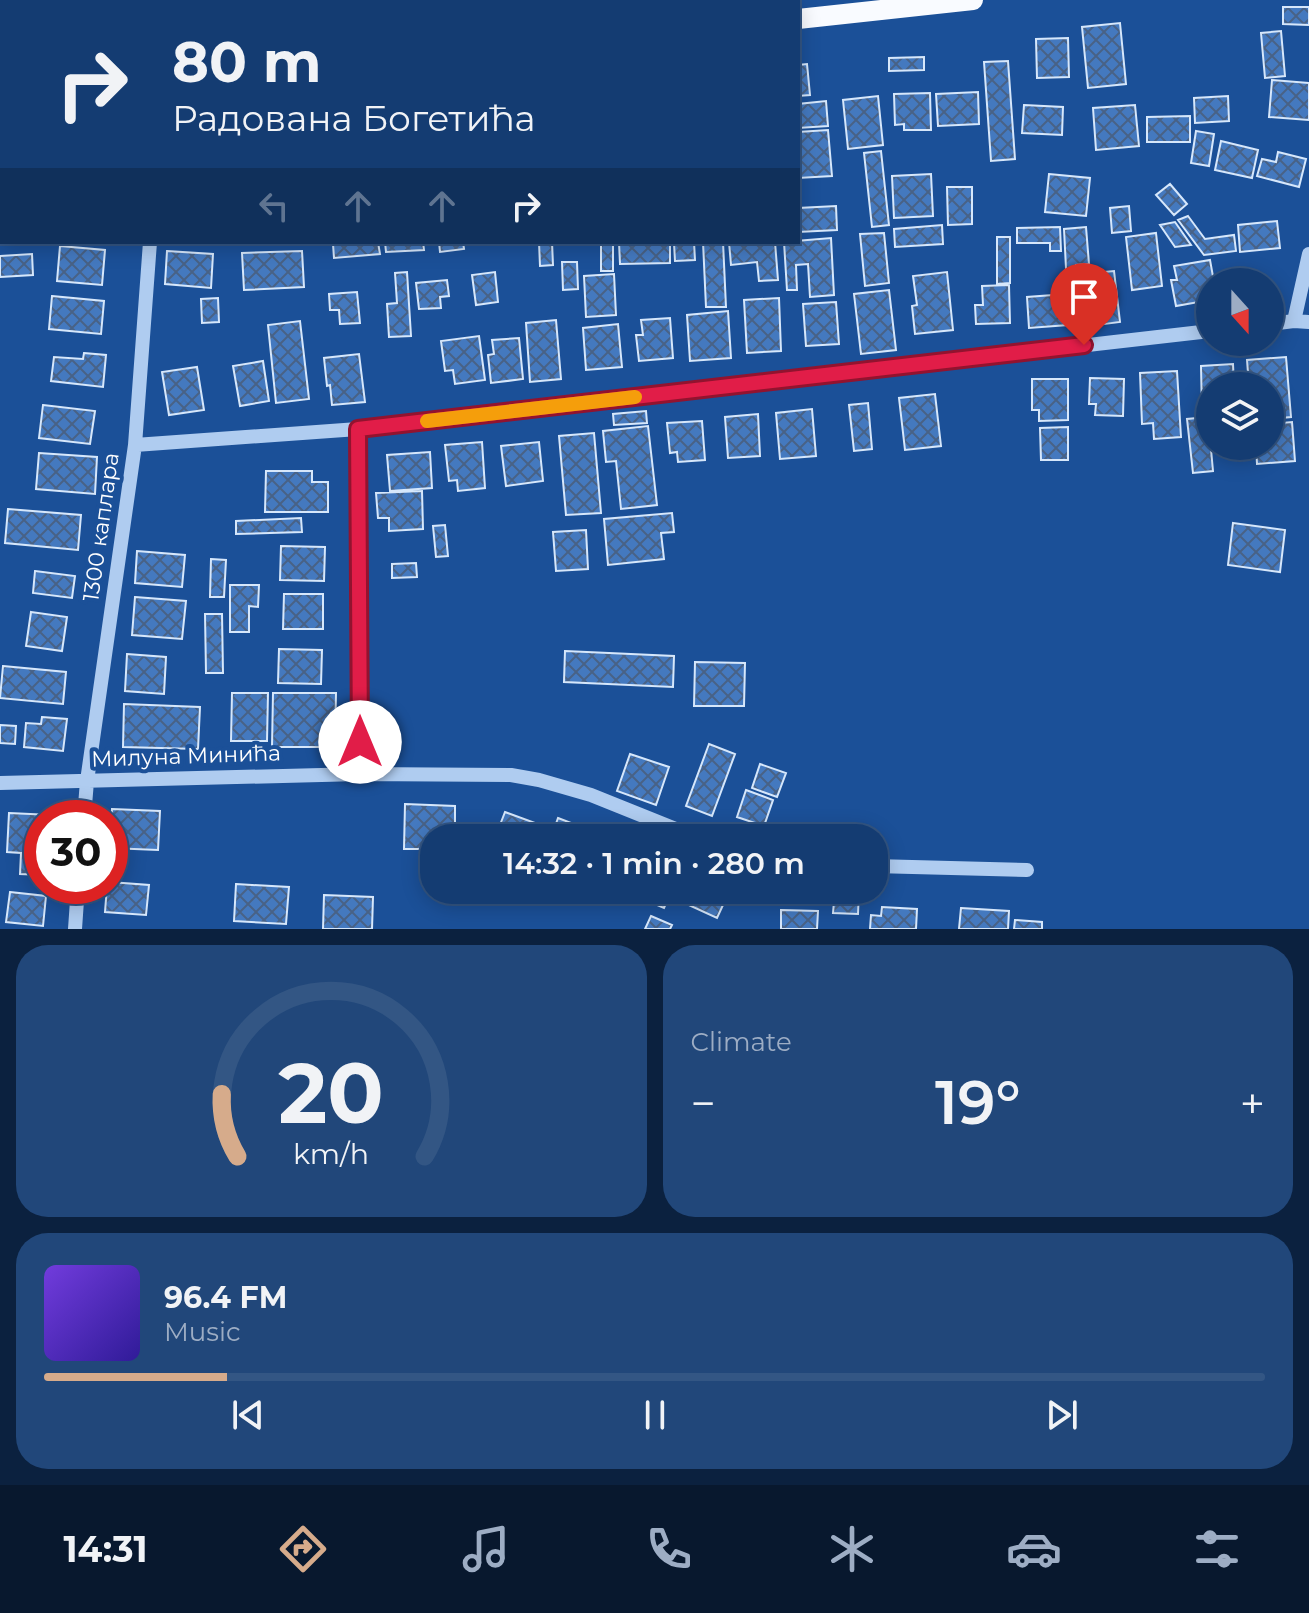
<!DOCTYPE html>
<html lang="en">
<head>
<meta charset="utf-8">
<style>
  :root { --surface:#143c72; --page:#21477a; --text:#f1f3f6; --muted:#9dadc4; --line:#335684; --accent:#d6ab8b }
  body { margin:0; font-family:Montserrat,sans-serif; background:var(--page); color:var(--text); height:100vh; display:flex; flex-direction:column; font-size:30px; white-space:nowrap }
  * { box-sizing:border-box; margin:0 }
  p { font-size:26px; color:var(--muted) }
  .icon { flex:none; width:44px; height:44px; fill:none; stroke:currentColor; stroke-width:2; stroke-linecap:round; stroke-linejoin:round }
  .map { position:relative; height:929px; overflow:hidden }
  .drawer { display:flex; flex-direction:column; gap:16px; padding:16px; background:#0b213f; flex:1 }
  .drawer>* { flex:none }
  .hud { position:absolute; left:0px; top:0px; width:800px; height:244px; box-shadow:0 4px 20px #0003,0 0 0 2px var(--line); background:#143c72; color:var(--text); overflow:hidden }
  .needle { width:52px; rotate:159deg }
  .buttons { position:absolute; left:1196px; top:268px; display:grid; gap:16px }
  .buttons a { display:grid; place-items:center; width:88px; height:88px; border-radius:50%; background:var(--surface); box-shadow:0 4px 20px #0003,0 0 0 2px var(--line); font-size:40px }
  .speed { position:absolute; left:24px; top:800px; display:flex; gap:16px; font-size:40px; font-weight:700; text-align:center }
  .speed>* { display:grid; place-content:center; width:104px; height:104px; border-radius:50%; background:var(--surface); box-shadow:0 4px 20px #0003,0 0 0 2px var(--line); line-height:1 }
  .speed .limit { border:12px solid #d22; background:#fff; color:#111 }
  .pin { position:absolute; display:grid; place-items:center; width:68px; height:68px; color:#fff; margin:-82px -34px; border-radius:50% 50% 50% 0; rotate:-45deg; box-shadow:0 0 8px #0007 }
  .pin .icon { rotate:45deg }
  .me { position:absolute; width:88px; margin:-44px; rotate:0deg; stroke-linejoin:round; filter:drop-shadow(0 0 6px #0008) }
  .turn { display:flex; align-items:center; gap:28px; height:168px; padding:0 40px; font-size:36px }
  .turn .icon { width:104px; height:104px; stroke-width:2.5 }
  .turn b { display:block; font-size:56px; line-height:68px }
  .lanes { display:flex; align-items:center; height:76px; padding:0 40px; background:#0003; justify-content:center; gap:40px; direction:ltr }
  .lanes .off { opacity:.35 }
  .big { font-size:60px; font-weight:600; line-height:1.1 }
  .drawer .tile { flex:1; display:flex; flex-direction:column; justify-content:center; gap:12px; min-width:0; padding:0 28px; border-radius:32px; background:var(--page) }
  .drawer .dial { align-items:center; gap:0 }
  .dial svg { height:208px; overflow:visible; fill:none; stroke:var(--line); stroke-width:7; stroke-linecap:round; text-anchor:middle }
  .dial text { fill:var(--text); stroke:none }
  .song { display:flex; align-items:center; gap:24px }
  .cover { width:96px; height:96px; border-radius:12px; background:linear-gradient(135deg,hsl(260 70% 55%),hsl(250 70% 35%)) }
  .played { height:8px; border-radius:4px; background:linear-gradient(90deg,var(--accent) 15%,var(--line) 15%) }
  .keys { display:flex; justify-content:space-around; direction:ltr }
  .heat { display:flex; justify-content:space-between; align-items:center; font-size:44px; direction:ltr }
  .drawer .tiles { flex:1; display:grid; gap:16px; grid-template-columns:1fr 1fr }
  .tile:last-child { grid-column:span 2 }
  .trip { position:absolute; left:420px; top:824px; width:468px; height:80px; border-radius:32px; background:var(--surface); box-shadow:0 4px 20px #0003,0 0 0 2px var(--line); font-weight:600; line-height:80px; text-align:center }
  .tab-bar { display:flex; height:128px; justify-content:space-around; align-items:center; background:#08182e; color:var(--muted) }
  .tab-bar .icon { width:56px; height:56px }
  .tab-bar .current { color:var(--accent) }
  .tab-bar b { font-size:36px; color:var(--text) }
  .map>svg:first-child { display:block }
  .building { fill:url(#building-cross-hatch); stroke:#d6e7fb; stroke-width:2 }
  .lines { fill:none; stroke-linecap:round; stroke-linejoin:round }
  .minor { stroke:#afccf0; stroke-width:14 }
  .major { stroke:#f9fbff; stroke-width:20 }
  .route-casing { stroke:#92132f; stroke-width:20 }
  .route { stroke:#e11d48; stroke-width:14 }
  .slow { stroke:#f59e0b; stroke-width:14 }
  .labels { text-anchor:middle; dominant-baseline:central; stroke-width:8; stroke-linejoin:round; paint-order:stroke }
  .street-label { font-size:22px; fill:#fff; stroke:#1b5098 }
</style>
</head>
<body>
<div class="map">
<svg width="1309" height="929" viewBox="0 0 1309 929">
  <defs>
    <pattern id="building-cross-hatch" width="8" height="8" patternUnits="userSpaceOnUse" patternTransform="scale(2)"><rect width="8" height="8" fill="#4479bf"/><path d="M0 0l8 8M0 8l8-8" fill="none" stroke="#486286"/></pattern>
  </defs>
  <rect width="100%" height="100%" fill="#1b5098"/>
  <path class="building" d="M1283,7H1309V25L1283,24Z
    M1120,23L1126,84L1088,88L1082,27Z
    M1281,31L1285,76L1265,78L1261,33Z
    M1068,38L1069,77L1037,78L1036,39Z
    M924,57V70L889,71V58Z
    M1008,61L1015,159L991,161L984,62Z
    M807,64L810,95L798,96V65Z
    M1272,80L1309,83V120L1269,117Z
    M978,92L979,124L938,126L936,94Z
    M930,93L931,130H904V124L895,125L894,94Z
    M878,96L883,145L848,149L843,100Z
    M1228,96L1229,121L1195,123L1194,98Z
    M826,101L828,126L798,128V104Z
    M1024,105L1063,107L1062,135L1022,133Z
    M1135,105L1139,146L1096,150L1093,108Z
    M1190,116V142H1147V117Z
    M828,130L832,176L798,178V132Z
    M1196,131L1214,134L1209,166L1191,163Z
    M1221,141L1258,150L1252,178L1215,170Z
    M881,151L889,225L872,227L864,153Z
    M1278,152L1306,159L1299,187L1257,176L1262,159L1276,162Z
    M931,174L933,216L894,218L892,176Z
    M1049,174L1090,178L1086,216L1045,212Z
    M1170,184L1187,204L1174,215L1156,195Z
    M947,187H972V224L948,225Z
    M836,206L837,230L798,232V208Z
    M1129,206L1131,231L1112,233L1110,208Z
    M1188,216L1205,239L1234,235L1236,251L1204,255L1178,220Z
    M1277,221L1280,248L1240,252L1238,225Z
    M1175,222L1191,245L1175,247L1160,225Z
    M942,225L943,244L895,247L894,229Z
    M1060,227L1061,251H1050V243H1017V228Z
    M1086,227L1089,264L1076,265L1077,287L1067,288L1064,229Z
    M884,233L889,283L865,286L860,234Z
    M1156,233L1162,286L1132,290L1126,237Z
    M997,237H1010V283L997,284Z
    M831,238L834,295L810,297L808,264L796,265L797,290H787L784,242Z
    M352,242H378L380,254L334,258L333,244Z
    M385,242H423L424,250L386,252Z
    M439,242H463L464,249L440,252Z
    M539,242H552L553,265L540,266Z
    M601,242H613V271H601Z
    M619,242H670V263L620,264Z
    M694,242L695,260L675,261L674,243Z
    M703,242H723L726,307H706Z
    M729,242H775L778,280L759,281L757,262L731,265Z
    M60,246L105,250L102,285L57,281Z
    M167,251L213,254L211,288L165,284Z
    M302,251L304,287L244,290L242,253Z
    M32,254L33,275L0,277V256Z
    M1210,260L1214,282H1210V300L1176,306L1171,280H1177L1174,266Z
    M562,262H577L578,289L563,290Z
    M1114,271L1120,322L1089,326L1083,274Z
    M407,272L411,336L389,337L387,304L397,303L395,273Z
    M495,272L498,302L476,305L472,275Z
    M947,272L953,330L915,334L912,306L917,305L913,276Z
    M614,274L616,315L586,317L584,276Z
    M447,280L449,296L440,297L441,308L419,309L416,283Z
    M1009,285L1010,323L976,324L975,305H983L982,286Z
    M889,290L896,350L861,354L854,294Z
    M357,292L360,323L340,324L339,310H330L329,294Z
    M1066,294L1068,325L1029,328L1027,297Z
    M52,296L104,301L101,334L49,329Z
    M218,298L219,322L202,323L201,299Z
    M779,298L781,351L747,353L744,300Z
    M836,302L839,344L806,346L803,304Z
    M728,311L731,358L690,361L687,315Z
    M670,318L673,358L639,361L636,335H643L641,320Z
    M556,320L561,379L530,382L526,323Z
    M300,321L309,399L276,403L268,325Z
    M618,324L622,367L586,370L583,328Z
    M479,336L485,380L455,384L453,370L445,371L441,341Z
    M519,338L523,379L491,383L488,355L494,354L492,340Z
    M84,353L106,355L103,387L51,381L54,357L83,359Z
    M359,354L365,402L332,405L330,385L327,386L324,358Z
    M1286,357L1291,417L1270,419V386H1249L1247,360Z
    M263,361L269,401L240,406L233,366Z
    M1233,364L1234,386H1210V413H1202L1201,366Z
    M197,367L204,410L169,415L162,372Z
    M1177,371L1181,437L1154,439L1153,423L1142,424L1140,373Z
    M1090,378L1124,379L1123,416L1095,415L1096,404H1089Z
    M1032,379H1068V420L1039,421V410H1032Z
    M935,394L941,446L905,450L899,398Z
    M868,403L872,449L854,451L849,405Z
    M43,405L95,411L90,444L39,438Z
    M812,409L816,456L780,459L776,413Z
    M646,411L647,423L614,425L613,414Z
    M758,414L760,456L728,458L725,417Z
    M1208,417L1213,471L1193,473L1187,419Z
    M702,421L705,460L678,462L677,452L670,453L667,423Z
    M1292,422L1295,461L1257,464L1256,446H1270V424Z
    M648,426L657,505L621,509L616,461L606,462L603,431Z
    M1068,427V460H1041L1040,428Z
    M594,433L601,513L566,515L559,436Z
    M482,442L485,488L458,491L457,480L449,481L445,445Z
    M539,442L543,481L506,486L501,446Z
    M430,452L432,488L390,491L387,455Z
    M39,453L97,457L95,494L36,489Z
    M266,471H312V482H328V512H265Z
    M422,491L423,529L389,531V518H378L376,493Z
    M8,509L81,515L78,550L5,543Z
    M672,513L674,532L661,533L664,559L608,565L604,519Z
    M301,518L302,532L236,534V521Z
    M1233,523L1285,530L1280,572L1228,565Z
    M445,525L448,556L436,557L433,526Z
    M586,530L588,569L556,571L553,532Z
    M281,546L325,547L324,581L280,580Z
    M137,551L185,555L182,587L135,583Z
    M211,559L226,560L224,597H210Z
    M416,563L417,577L392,578V564Z
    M35,571L75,576L72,598L33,593Z
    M230,585H259L258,607L249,606V632H230Z
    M284,594H323V629H283Z
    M135,597L186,601L182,639L132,635Z
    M31,612L67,617L62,651L26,646Z
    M205,614H222L223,673H206Z
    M279,649L322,650L321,684L278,683Z
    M565,651L674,656L673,687L564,682Z
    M127,654L166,657L164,694L125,691Z
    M695,662L745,663L744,706H694Z
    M3,666L66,672L63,704L0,698Z
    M232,693H268L267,741H231Z
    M273,693H336L335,747H272Z
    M124,704L200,707L198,749L123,747Z
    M42,717L67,719L63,751L24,747L26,723L41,724Z
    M0,725L16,726L15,744L0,743Z
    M709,744L735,754L712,816L686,806Z
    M630,754L669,767L656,805L617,791Z
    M760,764L786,773L777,797L752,788Z
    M746,790L773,800L764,826L737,817Z
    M405,804L455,806V838H434V849H404Z
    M112,809L160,811L158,850L110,848Z
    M505,812L538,824L533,838H495Z
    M9,813L51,815V818H42V875L20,874L21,853L7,852Z
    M558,818L587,829L584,838H551Z
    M110,882L149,885L146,915L105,912L107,886H110Z
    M236,884L289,887L286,924L234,921Z
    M502,890H520L516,903L500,899Z
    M639,890H672L664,908L636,896Z
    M685,890H730L717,918L680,901Z
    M835,890H859L858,914L833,913Z
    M10,892L46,896L43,926L6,922Z
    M324,895L373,897L372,929H323Z
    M882,907L917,909L916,929H870L871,915L881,916Z
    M961,908L1009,911L1008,929H959Z
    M781,910L818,911L817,929H781Z
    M651,916L672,925L670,929H645Z
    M1015,920L1042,922V929H1014Z"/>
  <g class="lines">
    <path class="minor" d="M642,2V0
      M1294,321L1309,254
      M1270,324L1294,321L1309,322
      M358,429L360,774
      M135,445L358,429L1210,331
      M0,783L360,774L511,775L539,780L591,795L698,838
      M84,818L87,781L135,445L150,242
      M874,866L1027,870
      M75,929L78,886"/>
    <path class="major" d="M798,19L973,0
      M0,79H2"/>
  </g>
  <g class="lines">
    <defs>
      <path id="route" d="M360,742L358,429L1084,345"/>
    </defs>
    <use href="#route" class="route-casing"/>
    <use href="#route" class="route"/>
    <path class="slow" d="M427,421L635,397"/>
  </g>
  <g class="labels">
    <g class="street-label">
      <text transform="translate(101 527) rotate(-82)">1300 каплара</text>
      <text transform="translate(186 756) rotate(-2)">Милуна Минића</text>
    </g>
  </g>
</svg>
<div class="buttons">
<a><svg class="needle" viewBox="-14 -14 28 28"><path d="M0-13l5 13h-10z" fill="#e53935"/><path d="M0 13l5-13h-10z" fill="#9dadc4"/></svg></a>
<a><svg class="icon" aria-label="layers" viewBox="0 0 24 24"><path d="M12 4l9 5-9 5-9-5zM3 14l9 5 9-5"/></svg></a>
</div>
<div class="speed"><div class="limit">30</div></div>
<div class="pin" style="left:1084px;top:345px;background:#d93025"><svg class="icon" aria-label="arrive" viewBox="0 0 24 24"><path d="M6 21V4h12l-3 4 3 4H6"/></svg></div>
<svg class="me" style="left:360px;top:742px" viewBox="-20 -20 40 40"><circle r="19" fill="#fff"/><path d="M0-13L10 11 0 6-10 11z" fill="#e11d48"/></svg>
<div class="trip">14:32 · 1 min · 280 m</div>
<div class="hud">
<div class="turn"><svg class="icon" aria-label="right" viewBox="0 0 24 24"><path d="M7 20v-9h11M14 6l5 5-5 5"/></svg><div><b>80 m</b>Радована Богетића</div></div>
<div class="lanes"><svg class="icon off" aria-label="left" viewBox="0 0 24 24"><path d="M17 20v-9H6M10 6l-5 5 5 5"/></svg><svg class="icon off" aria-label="ahead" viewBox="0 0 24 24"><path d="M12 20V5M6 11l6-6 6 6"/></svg><svg class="icon off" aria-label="ahead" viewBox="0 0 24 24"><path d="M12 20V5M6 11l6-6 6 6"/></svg><svg class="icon" aria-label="right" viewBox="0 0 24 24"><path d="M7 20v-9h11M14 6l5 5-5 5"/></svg></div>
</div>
</div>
<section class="drawer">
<div class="tiles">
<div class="tile dial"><svg viewBox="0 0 100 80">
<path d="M14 69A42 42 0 1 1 86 69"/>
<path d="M14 69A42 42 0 0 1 8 45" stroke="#d6ab8b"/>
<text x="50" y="56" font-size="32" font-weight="700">20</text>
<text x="50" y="72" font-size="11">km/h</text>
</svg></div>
<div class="tile"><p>Climate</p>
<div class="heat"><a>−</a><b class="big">19°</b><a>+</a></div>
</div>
<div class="tile">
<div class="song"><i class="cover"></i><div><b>96.4 FM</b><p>Music</p></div></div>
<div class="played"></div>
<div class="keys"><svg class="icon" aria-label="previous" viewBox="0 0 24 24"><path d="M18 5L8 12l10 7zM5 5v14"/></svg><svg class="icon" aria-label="pause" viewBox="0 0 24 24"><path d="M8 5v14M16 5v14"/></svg><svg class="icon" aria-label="next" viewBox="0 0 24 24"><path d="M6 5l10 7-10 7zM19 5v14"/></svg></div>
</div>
</div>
</section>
<nav class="tab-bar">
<b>14:31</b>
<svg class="icon current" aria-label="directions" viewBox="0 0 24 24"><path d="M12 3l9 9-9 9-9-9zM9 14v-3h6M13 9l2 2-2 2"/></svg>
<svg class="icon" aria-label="music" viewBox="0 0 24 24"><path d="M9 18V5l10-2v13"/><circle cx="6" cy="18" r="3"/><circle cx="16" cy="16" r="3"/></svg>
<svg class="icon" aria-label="phone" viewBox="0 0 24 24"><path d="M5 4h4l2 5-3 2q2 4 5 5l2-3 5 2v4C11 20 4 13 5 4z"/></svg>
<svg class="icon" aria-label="climate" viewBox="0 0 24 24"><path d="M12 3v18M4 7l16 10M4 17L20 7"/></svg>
<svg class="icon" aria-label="car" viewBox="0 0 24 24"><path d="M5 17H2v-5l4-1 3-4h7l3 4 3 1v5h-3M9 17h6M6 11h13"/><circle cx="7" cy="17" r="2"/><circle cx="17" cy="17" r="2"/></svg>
<svg class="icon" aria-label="filters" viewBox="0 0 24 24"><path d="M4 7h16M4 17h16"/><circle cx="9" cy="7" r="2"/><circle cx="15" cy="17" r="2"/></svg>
</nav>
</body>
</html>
